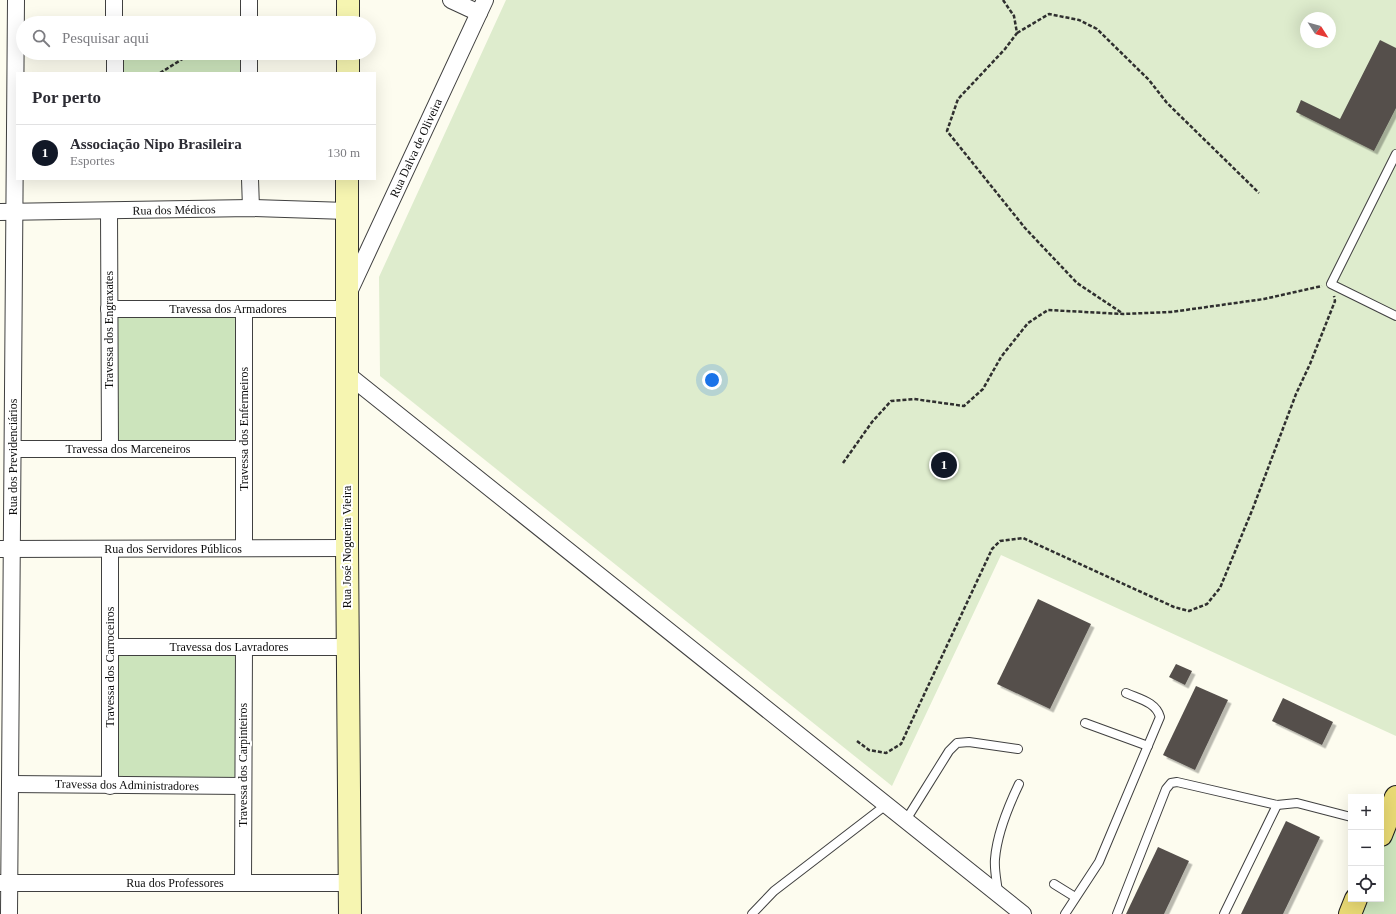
<!DOCTYPE html>
<html lang="pt">
<head>
<meta charset="utf-8">
<style>
  body { margin:0; font-family:"Times New Roman",serif; background:#f2f2f3; color:#2b2b33 }
  .controls { position:absolute; right:12px; bottom:12px; display:grid; overflow:hidden; border-radius:0px; box-shadow:0 4px 16px #0002 }
  .controls button { width:36px; height:36px; display:grid; place-items:center; padding:0; border:0; border-bottom:1px solid #e1e1e2; background:#fff; color:#2b2b33; font:20px sans-serif }
  .compass { position:absolute; left:1300px; top:12px; width:36px; height:36px; border-radius:50%; background:#fff; box-shadow:0 4px 16px #0002; rotate:126deg }
  .you { position:absolute; left:712px; top:380px; width:14px; height:14px; margin:-10px; border:3px solid #fff; border-radius:50%; background:#1a73e8; box-shadow:0 0 0 6px #1a73e833 }
  .badge { display:grid; place-items:center; width:26px; height:26px; border-radius:50%; background:#111827; color:#fff; font-size:13px; font-weight:700 }
  .pin { position:absolute; translate:-50% -50%; border:2px solid #fff; box-shadow:0 1px 4px #0006 }
  .list { margin:0; padding:0; list-style:none }
  h2 { display:flex; justify-content:space-between; align-items:center; height:52px; margin:0; padding:0 16px; font-size:17px }
  h2 small { font-size:13px; font-weight:400; color:#7c7c81 }
  .list li { display:grid; grid-template-columns:26px 1fr auto; gap:12px; align-items:center; box-sizing:border-box; height:56px; padding:0 16px; border-top:1px solid #e1e1e2 }
  .list b { display:block; font-size:15px; white-space:nowrap }
  .list p { margin:0; font-size:13px; white-space:nowrap; color:#7c7c81 }
  .list em { font-size:13px; font-style:normal; color:#7c7c81 }
  .icon { flex:none; width:22px; height:22px; fill:none; stroke:currentColor; stroke-width:2; stroke-linecap:round; stroke-linejoin:round }
  .map { position:relative; flex:none; width:1396px; height:914px; overflow:hidden }
  .search { position:absolute; background:#fff; box-shadow:0 4px 16px #0002; left:16px; top:16px; width:360px; height:44px; display:flex; align-items:center; gap:10px; box-sizing:border-box; padding:0 14px; border-radius:22px; color:#7c7c81; font-size:15px }
  .panel { position:absolute; background:#fff; box-shadow:0 4px 16px #0002; left:16px; top:72px; width:360px; height:108px; border-radius:0px }
  .map>svg:first-child { display:block }
  .green { fill:#cce4bc }
  .pitch { fill:#deeccd; fill-rule:evenodd }
  .building { fill:#544f4b; filter:url(#shadow) }
  .lines { fill:none; stroke-linecap:round; stroke-linejoin:round }
  .lane-casing { stroke:#404040; stroke-width:10 }
  .street-casing { stroke:#404040; stroke-width:18 }
  .secondary-casing { stroke:#2f2f2f; stroke-width:24 }
  .primary-casing { stroke:#1e1e1e; stroke-width:24 }
  .path { stroke:#2f2f2f; stroke-width:2.5; stroke-dasharray:4 2; stroke-linecap:butt }
  .lane { stroke:#fff; stroke-width:8 }
  .street { stroke:#fff; stroke-width:16 }
  .secondary { stroke:#f6f5b1; stroke-width:22 }
  .primary { stroke:#e8d974; stroke-width:22 }
  .labels { text-anchor:middle; stroke-width:4; stroke-linejoin:round; paint-order:stroke }
  .street-label { font-size:12px; fill:#0d0d0d; stroke:#fff }
</style>
</head>
<body>
<div class="map">
<svg width="1396" height="914" viewBox="0 0 1396 914">
  <defs>
    <filter id="shadow"><feDropShadow dx="3.5" dy="3.5" stdDeviation="0" flood-color="#0004"/></filter>
  </defs>
  <rect width="100%" height="100%" fill="#fdfcef"/>
  <g class="green">
    <polygon points="121,53 243,53 243,73 122,73"/>
    <polygon points="117,318 236,318 236,441 118,441"/>
    <polygon points="117,654 237,654 236,779 117,778"/>
    <polygon points="1396,816 1396,914 1358,914 1364,899 1381,899 1381,854"/>
  </g>
  <path class="pitch" d="M506 0H1396V736L1001 555 892 786 380 376 379 277ZM1306 18H1330V42H1306Z"/>
  <g class="building">
    <polygon points="1380,40 1396,48 1396,108 1374,151 1296,112 1301,100 1340,119"/>
    <polygon points="1038,599 1091,624 1050,709 997,684"/>
    <polygon points="1176,664 1192,671 1185,685 1169,677"/>
    <polygon points="1196,686 1228,700 1195,770 1163,755"/>
    <polygon points="1283,698 1333,722 1322,745 1272,721"/>
    <polygon points="1286,821 1320,837 1283,914 1241,914"/>
    <polygon points="1158,847 1189,861 1164,914 1126,914"/>
  </g>
  <g class="lines">
    <g class="lane-casing">
      <g id="lane">
        <polyline points="1396,154 1331,284 1396,316"/>
        <polyline points="1085,723 1148,746"/>
        <polyline points="906,820 949,751 957,743 969,742 1018,749"/>
        <polyline points="1054,884 1075,897"/>
        <path d="M998 893C997 882 994 870 995 859 997 833 1008 807 1019 784"/>
        <polyline points="752,914 774,891 886,805"/>
        <path d="M1065 914 1099 862 1160 717C1156 702 1139 699 1126 693"/>
        <polyline points="1117,914 1166,789 1171,783 1177,782 1277,805 1297,803 1351,817"/>
        <polyline points="1224,914 1277,805"/>
      </g>
    </g>
    <g class="street-casing">
      <g id="street">
        <polyline points="114,0 114,23"/>
        <polyline points="451,0 479,13"/>
        <polyline points="249,23 249,0"/>
        <polyline points="115,53 115,73"/>
        <polyline points="249,73 249,53"/>
        <polyline points="250,179 251,208"/>
        <polyline points="109,211 110,449"/>
        <polyline points="0,212 251,208 347,211"/>
        <polyline points="349,292 485,0"/>
        <polyline points="109,309 347,309"/>
        <polyline points="347,374 1023,914"/>
        <polyline points="13,449 244,449"/>
        <polyline points="244,548 244,309"/>
        <polyline points="0,549 347,548"/>
        <polyline points="110,549 110,786"/>
        <polyline points="110,647 348,647"/>
        <polyline points="10,784 243,786"/>
        <polyline points="0,883 349,883"/>
        <polyline points="243,883 244,647"/>
        <polyline points="9,914 16,0"/>
      </g>
    </g>
    <g class="secondary-casing">
      <g id="secondary">
        <polyline points="348,23 348,0"/>
        <polyline points="348,73 348,53"/>
        <polyline points="347,179 347,548 350,914"/>
      </g>
    </g>
    <g class="primary-casing">
      <g id="primary">
        <polyline points="1381,835 1396,797"/>
        <polyline points="1350,914 1356,899"/>
      </g>
    </g>
    <g class="path">
      <polyline points="1003,0 1014,16 1017,33 1005,49 958,99 947,131 1025,228 1077,283 1122,313"/>
      <polyline points="1017,33 1049,14 1079,20 1097,29 1149,80 1167,103 1259,193"/>
      <polyline points="160,73 192,53"/>
      <polyline points="843,463 872,422 891,401 914,399 964,406 983,389 1001,357 1028,323 1048,310 1123,314 1171,312 1264,299 1322,286"/>
      <polyline points="857,741 869,750 886,753 901,744 992,549 1000,541 1023,538 1174,607 1189,611 1207,604 1220,588 1253,508 1296,394 1310,364 1335,301 1334,296"/>
    </g>
    <use href="#lane" class="lane"/>
    <use href="#street" class="street"/>
    <use href="#secondary" class="secondary"/>
    <use href="#primary" class="primary"/>
  </g>
  <g class="labels">
    <g class="street-label">
      <text transform="translate(416 148) rotate(-65)" y="4">Rua Dalva de Oliveira</text>
      <text transform="translate(174 210) rotate(-1)" y="4">Rua dos Médicos</text>
      <text x="228" y="313">Travessa dos Armadores</text>
      <text transform="translate(109 330) rotate(-90)" y="4">Travessa dos Engraxates</text>
      <text transform="translate(244 429) rotate(-90)" y="4">Travessa dos Enfermeiros</text>
      <text x="128" y="453">Travessa dos Marceneiros</text>
      <text transform="translate(13 457) rotate(-90)" y="4">Rua dos Previdenciários</text>
      <text transform="translate(347 547) rotate(-90)" y="4">Rua José Nogueira Vieira</text>
      <text x="173" y="553">Rua dos Servidores Públicos</text>
      <text x="229" y="651">Travessa dos Lavradores</text>
      <text transform="translate(110 667) rotate(-90)" y="4">Travessa dos Carroceiros</text>
      <text transform="translate(243 765) rotate(-90)" y="4">Travessa dos Carpinteiros</text>
      <text transform="translate(127 785) rotate(1)" y="4">Travessa dos Administradores</text>
      <text x="175" y="887">Rua dos Professores</text>
    </g>
  </g>
</svg>
<div class="controls">
<button>+</button>
<button>−</button>
<button><svg class="icon" aria-label="locate" viewBox="0 0 24 24"><circle cx="12" cy="12" r="6"/><path d="M12 2v4M12 18v4M2 12h4M18 12h4"/></svg></button>
</div>
<svg class="compass" viewBox="-18 -18 36 36"><path d="M0-13l5 13h-10z" fill="#e53935"/><path d="M0 13l5-13h-10z" fill="#7c7c81"/></svg>
<div class="you"></div>
<div class="pin badge" style="left:944px;top:465px">1</div>
<div class="search"><svg class="icon" aria-label="search" viewBox="0 0 24 24"><circle cx="10" cy="10" r="6"/><path d="M15 15l6 6"/></svg>Pesquisar aqui</div>
<section class="panel">
<h2>Por perto<small></small></h2>
<ul class="list">
<li><span class="badge">1</span><div><b>Associação Nipo Brasileira</b><p>Esportes</p></div><em>130 m</em></li>
</ul>
</section>
</div>
</body>
</html>
